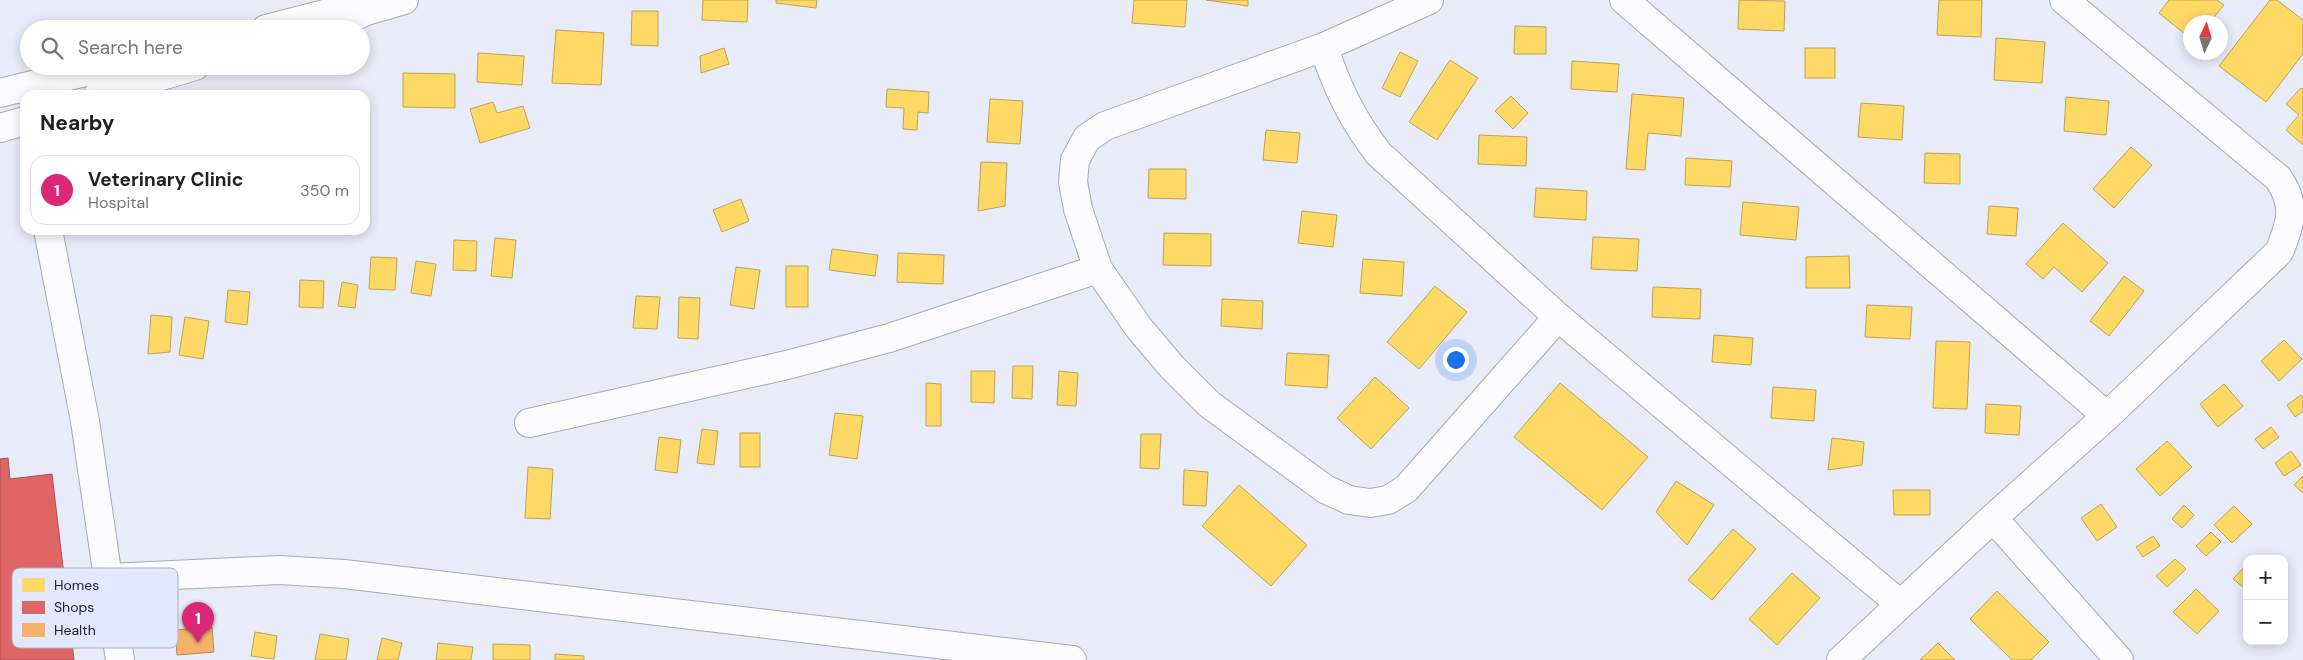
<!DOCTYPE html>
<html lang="en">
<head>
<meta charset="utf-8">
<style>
  body { margin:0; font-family:"DM Sans",sans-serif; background:#f2f2f2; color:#202124 }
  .controls { position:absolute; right:15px; bottom:15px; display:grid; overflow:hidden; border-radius:10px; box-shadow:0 2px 12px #0003 }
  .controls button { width:45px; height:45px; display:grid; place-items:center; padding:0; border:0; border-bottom:1px solid #e0e0e0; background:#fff; color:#202124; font:25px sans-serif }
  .compass { position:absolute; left:2183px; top:15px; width:45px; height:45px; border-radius:50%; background:#fff; box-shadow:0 2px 12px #0003; rotate:4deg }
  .you { position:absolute; left:1455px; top:359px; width:18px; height:18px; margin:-12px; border:4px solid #fff; border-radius:50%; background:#1a73e8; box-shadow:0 0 0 8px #1a73e833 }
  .badge { display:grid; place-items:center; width:32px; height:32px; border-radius:50%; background:#db2777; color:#fff; font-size:16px; font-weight:700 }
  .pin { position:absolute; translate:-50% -41px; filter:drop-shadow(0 1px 2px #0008) }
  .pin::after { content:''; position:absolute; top:26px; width:18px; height:15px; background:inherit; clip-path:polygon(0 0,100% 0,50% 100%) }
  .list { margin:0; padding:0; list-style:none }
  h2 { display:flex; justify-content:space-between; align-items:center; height:65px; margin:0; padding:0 20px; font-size:21px }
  h2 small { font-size:16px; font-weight:400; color:#757577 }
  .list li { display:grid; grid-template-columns:32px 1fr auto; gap:15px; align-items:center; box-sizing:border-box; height:70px; margin:0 10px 10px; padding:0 10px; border:1px solid #e0e0e0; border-radius:15px }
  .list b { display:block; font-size:19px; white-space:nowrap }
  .list p { margin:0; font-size:16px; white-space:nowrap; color:#757577 }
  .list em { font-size:16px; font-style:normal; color:#757577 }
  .icon { flex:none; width:28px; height:28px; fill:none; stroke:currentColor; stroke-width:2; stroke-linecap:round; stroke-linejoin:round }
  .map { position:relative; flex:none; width:2303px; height:660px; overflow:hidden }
  .search { position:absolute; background:#fff; box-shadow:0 2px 12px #0003; left:20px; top:20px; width:350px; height:55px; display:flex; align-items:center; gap:12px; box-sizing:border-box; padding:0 18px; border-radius:28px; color:#757577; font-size:19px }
  .panel { position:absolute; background:#fff; box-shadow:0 2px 12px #0003; left:20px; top:90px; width:350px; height:145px; border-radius:15px }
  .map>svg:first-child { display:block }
  .homes { fill:#ffd966; stroke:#bca255 }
  .shops { fill:#e06666; stroke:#a65255 }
  .health { fill:#f6b26b; stroke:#b68758 }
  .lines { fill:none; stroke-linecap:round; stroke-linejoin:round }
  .street-casing { stroke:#a7aab4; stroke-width:30 }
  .secondary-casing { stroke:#a7aab4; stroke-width:30 }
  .street { stroke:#fcfcfe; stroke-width:28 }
  .secondary { stroke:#fcfcfe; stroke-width:28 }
  .key { fill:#e2e9fe; stroke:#a8aebf; stroke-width:1 }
  .key-label { font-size:14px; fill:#20232d }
</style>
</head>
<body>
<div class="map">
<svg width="2303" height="660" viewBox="0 0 2303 660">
  <rect width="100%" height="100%" fill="#e8ecf8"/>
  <g class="homes">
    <polygon points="703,0 748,0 747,22 702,20"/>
    <polygon points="776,0 817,0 816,8 776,3"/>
    <polygon points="1134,0 1187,0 1185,27 1132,23"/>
    <polygon points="1206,0 1248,0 1248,6"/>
    <polygon points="1739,0 1785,1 1784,31 1738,29"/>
    <polygon points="1939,0 1982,0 1981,37 1937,35"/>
    <polygon points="2169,0 2217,0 2224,5 2210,22 2190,22 2190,38 2159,13"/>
    <polygon points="2270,0 2277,0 2303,20 2303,54 2266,102 2219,66"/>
    <polygon points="632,11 658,11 658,46 631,45"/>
    <polygon points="1515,26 1546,27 1546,54 1514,54"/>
    <polygon points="556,30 604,33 601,85 552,83"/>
    <polygon points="1996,38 2045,42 2042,83 1994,80"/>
    <polygon points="724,48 729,64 701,73 700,56"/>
    <rect x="1805" y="48" width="30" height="30"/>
    <polygon points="1400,52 1418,61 1400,97 1382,88"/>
    <polygon points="478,53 524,56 522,85 477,82"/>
    <polygon points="1450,60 1478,78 1437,140 1409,122"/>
    <polygon points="1572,61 1619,64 1617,92 1571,89"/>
    <polygon points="403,73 455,74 455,108 403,107"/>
    <polygon points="2301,88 2303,89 2303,145 2286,130 2299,115 2286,104"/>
    <polygon points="887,89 929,92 928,113 918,112 917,130 903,129 904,108 886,107"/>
    <polygon points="1632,94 1684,98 1681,136 1648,133 1645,170 1626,169"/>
    <polygon points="1511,96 1528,113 1513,129 1495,111"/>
    <polygon points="2066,97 2109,101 2106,135 2064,131"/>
    <polygon points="990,99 1023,101 1020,144 987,142"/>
    <polygon points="493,102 497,113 523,106 530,128 480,143 470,109"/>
    <polygon points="1861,103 1904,106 1902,140 1858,137"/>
    <polygon points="1266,130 1300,133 1297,163 1263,160"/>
    <polygon points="1479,135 1527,137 1526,166 1478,164"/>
    <polygon points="2131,147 2152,165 2114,208 2093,189"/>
    <polygon points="1925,153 1960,154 1960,184 1924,183"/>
    <polygon points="1686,158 1732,161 1730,187 1685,185"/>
    <polygon points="981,162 1007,163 1005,206 978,211"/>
    <polygon points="1149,169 1186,169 1186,199 1148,198"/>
    <polygon points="1536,188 1587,191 1586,220 1534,217"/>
    <polygon points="741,199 749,221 722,232 713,210"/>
    <polygon points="1743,202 1799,207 1796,240 1740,235"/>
    <polygon points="1989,206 2018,208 2016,236 1987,234"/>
    <polygon points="1302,211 1337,215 1333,247 1298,243"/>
    <polygon points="2063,223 2108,263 2082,292 2054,267 2043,279 2026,264"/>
    <polygon points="1164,233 1211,234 1211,266 1163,265"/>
    <polygon points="1593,237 1639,239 1637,271 1591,269"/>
    <polygon points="495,238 516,240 512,278 491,276"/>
    <polygon points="454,240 477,241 476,271 453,270"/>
    <polygon points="832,249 878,255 875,276 829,270"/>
    <polygon points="898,253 944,255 943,284 897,282"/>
    <polygon points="1849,256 1850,288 1806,288 1806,257"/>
    <polygon points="371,257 397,258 395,290 369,289"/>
    <polygon points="1363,259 1404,262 1402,296 1360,293"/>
    <polygon points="416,261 436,264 431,296 411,293"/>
    <rect x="786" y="266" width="22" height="41"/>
    <polygon points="736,267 760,270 754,309 730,305"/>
    <polygon points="2124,276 2144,291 2109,336 2090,321"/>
    <polygon points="300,280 324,281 323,308 299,307"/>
    <polygon points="342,282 358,285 355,308 338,306"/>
    <polygon points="1435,286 1467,312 1419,369 1387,342"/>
    <polygon points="1653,287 1701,289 1700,319 1652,317"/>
    <polygon points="228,290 250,292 247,325 225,322"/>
    <polygon points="636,296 660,297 657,329 633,328"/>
    <polygon points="679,297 700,298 698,339 678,338"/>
    <polygon points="1222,299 1263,301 1262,329 1221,326"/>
    <polygon points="1867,305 1912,307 1910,339 1865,337"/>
    <polygon points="151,315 172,317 170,352 148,354"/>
    <polygon points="185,317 209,321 203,359 179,355"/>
    <polygon points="1714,335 1753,338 1751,365 1712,362"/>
    <polygon points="2284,340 2302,359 2279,381 2261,361"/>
    <polygon points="1936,341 1970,342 1967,409 1933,408"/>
    <polygon points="1287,353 1329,355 1327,388 1285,385"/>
    <polygon points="1013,366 1033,366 1032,399 1012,398"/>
    <polygon points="971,371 995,371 994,403 971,402"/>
    <polygon points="1059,371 1078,373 1076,406 1057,405"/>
    <polygon points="1375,377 1409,408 1371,449 1337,418"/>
    <polygon points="926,383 941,384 941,426 926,426"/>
    <polygon points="1560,383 1648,457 1602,510 1514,437"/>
    <polygon points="2224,384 2243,406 2218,427 2200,404"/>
    <polygon points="1773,387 1816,390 1814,421 1771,418"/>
    <polygon points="2301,395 2303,398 2303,411 2295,417 2287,405"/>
    <polygon points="1986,404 2021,406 2019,435 1985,433"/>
    <polygon points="835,413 863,416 857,459 829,455"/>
    <polygon points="2271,427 2279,437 2263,449 2255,439"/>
    <polygon points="702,429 718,431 714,465 697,463"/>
    <rect x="740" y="433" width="20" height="34"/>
    <polygon points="1141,434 1161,434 1159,469 1140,468"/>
    <polygon points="659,437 681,440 677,473 655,470"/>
    <polygon points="1832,438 1864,442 1862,465 1828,470"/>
    <polygon points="2167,441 2192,467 2160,496 2136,469"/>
    <polygon points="2291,451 2301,465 2284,476 2275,463"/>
    <polygon points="528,467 553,469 550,519 525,518"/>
    <polygon points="1184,470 1208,472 1206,506 1183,505"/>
    <polygon points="2303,476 2303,493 2294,485"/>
    <polygon points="1676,481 1714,505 1687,545 1656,512"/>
    <polygon points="1239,485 1307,545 1271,586 1202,526"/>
    <polygon points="1893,490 1930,490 1930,515 1894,515"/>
    <polygon points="2101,504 2117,527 2097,541 2081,518"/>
    <polygon points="2184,505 2194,515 2182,528 2172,519"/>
    <polygon points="2234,506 2252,524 2232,543 2214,525"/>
    <polygon points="1733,529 1756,549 1712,600 1688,580"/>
    <polygon points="2211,532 2221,542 2206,556 2196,546"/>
    <polygon points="2153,536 2160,546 2143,557 2136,547"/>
    <polygon points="2175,559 2186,569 2167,587 2156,576"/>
    <polygon points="2247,564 2247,590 2233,579"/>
    <polygon points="1792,573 1820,598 1777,645 1749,619"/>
    <polygon points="2196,589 2219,611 2197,634 2173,612"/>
    <polygon points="1997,591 2049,642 2031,660 2012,660 1970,619"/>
    <polygon points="255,632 277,636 274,659 251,656"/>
    <polygon points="320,634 349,639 346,660 315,660"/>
    <polygon points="382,638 402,643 398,660 377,660"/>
    <polygon points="438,643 473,647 471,660 436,660"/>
    <polygon points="1938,643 1955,660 1920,660"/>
    <polygon points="493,644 530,645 530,660 493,660"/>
    <polygon points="555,654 584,656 584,660 555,660"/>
  </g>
  <polygon class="shops" points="8,458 10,479 52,474 74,660 0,660 0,459"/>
  <polygon class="health" points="212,627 214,652 177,655 175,630"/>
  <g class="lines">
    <g class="street-casing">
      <g id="street">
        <polyline points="1429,0 1324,47 1105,126 1087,138 1075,160 1073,182 1078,209 1098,269 1139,328 1172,367 1209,404 1325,489 1349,500 1370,503 1388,500 1406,489 1558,317"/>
        <polyline points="1624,0 2107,416"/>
        <path d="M1324 47C1336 87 1353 121 1379 154L1558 317 1900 604"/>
        <polyline points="48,230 85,421 120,660"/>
        <polyline points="529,423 787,365 889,338 1098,269"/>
        <polyline points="1993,518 2119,660"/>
        <polyline points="109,578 280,570 344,574 1072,660"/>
        <path d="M1841 660 1993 518 2107 416 2279 252C2291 223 2297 205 2278 178L2064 0"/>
      </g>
    </g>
    <g class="secondary-casing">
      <g id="secondary">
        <polyline points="349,19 366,11 404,0"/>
        <polyline points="266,29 332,12 366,11"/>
        <polyline points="0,93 110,66"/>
        <polyline points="98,95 195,66"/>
        <polyline points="0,128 25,121"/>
      </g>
    </g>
    <use href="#street" class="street"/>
    <use href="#secondary" class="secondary"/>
  </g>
  <rect x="12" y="568" width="166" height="80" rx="8" class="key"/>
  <rect x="22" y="578" width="23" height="14" fill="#ffd966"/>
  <rect x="22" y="601" width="23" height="13" fill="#e06666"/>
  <rect x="22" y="623" width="23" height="14" fill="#f6b26b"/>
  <g class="key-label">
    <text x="54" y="590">Homes</text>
    <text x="54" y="612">Shops</text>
    <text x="54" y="635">Health</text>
  </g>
</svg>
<div class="controls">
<button>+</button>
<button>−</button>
</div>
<svg class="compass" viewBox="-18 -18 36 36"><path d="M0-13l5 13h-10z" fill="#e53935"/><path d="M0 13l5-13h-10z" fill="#757577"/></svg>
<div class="you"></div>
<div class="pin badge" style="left:198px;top:643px">1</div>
<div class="search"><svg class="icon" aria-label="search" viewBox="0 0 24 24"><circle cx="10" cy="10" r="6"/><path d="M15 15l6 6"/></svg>Search here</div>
<section class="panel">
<h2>Nearby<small></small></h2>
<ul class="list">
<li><span class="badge">1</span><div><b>Veterinary Clinic</b><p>Hospital</p></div><em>350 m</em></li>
</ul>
</section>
</div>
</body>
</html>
